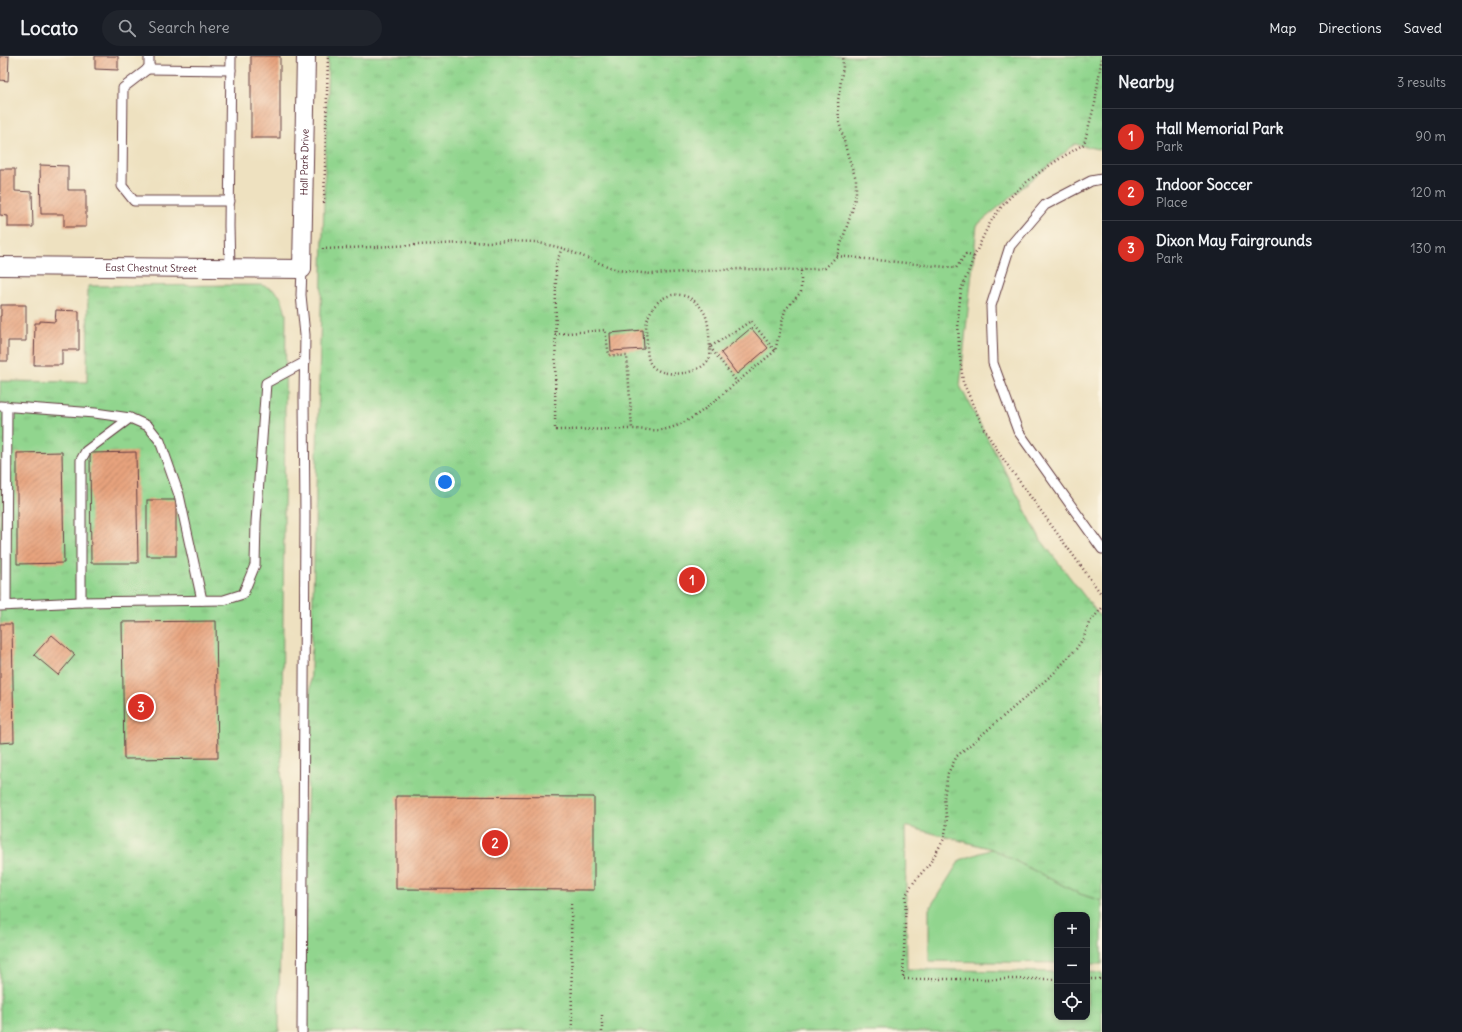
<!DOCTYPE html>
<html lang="en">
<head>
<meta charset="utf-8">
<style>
  body { margin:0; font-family:Delius,sans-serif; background:#20242c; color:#f1f3f6 }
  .controls { position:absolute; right:12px; bottom:12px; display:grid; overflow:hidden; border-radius:8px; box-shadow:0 2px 6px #0003 }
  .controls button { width:36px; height:36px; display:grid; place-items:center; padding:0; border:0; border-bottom:1px solid #363941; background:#171b24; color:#f1f3f6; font:20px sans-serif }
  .you { position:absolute; left:445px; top:426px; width:14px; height:14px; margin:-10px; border:3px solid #fff; border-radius:50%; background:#1a73e8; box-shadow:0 0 0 6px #1a73e833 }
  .badge { display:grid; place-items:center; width:26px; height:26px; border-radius:50%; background:#d93025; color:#fff; font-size:13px; font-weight:700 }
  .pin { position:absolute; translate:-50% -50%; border:2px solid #fff; box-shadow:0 1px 4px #0006 }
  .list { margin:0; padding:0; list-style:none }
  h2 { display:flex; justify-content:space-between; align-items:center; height:52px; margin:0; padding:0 16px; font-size:17px }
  h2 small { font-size:13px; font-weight:400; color:#9ea1a6 }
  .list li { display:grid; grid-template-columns:26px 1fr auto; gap:12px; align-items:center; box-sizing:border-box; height:56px; padding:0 16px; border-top:1px solid #363941 }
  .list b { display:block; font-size:15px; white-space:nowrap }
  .list p { margin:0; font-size:13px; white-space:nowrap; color:#9ea1a6 }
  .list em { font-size:13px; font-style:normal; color:#9ea1a6 }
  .icon { flex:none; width:22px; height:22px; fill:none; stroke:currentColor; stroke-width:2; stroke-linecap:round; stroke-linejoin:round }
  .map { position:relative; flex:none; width:1102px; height:976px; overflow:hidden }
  header { display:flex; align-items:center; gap:24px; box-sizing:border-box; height:56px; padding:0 20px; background:#171b24; border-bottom:1px solid #363941 }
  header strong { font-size:19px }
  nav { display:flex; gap:22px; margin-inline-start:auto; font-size:14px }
  .search { width:280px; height:36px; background:#20242c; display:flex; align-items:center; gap:10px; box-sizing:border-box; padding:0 14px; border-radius:22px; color:#9ea1a6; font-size:15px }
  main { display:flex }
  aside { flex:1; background:#171b24 }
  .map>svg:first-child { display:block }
  .green { fill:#91d58e; stroke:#6e7a5c }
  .park { fill:url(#park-tufts); stroke:#6e7a5c }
  .building { fill:url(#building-hatch) }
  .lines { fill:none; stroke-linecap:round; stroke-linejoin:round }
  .service-casing { stroke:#633c41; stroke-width:11 }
  .minor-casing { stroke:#633c41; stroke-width:20 }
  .path { stroke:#633c41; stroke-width:2.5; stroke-dasharray:1 3; stroke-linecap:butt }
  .service { stroke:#fff; stroke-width:9 }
  .minor { stroke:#fff; stroke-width:18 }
  .labels { text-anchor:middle; stroke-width:3; stroke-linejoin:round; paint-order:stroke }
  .street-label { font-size:10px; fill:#4a1f2b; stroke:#fcf5e5 }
</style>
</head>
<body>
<header>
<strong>Locato</strong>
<div class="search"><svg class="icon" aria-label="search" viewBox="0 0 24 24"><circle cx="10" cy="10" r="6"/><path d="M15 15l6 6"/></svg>Search here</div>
<nav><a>Map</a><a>Directions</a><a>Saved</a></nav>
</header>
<main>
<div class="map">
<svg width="1102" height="976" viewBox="0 0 1102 976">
  <defs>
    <pattern id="park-tufts" width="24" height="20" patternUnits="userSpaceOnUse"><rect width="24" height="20" fill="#91d58e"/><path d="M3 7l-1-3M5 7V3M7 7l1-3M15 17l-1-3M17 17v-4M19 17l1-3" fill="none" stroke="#7fb67b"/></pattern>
    <pattern id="building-hatch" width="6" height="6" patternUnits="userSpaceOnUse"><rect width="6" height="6" fill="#e7a37d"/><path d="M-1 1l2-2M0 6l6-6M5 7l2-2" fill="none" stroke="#bd8467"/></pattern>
  </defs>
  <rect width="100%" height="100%" fill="#fcf5e5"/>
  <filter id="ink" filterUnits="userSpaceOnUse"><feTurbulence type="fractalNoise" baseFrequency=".025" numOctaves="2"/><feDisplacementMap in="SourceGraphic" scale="8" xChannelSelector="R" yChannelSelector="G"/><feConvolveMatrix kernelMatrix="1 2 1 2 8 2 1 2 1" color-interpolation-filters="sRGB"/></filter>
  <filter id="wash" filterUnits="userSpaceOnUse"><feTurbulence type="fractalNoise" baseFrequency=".012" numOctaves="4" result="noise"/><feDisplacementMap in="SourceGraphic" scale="16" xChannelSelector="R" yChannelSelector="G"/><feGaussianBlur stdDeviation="0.9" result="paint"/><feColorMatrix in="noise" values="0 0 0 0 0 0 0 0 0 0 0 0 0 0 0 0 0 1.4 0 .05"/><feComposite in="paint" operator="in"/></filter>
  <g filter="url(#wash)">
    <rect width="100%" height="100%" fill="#eee1c0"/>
    <polygon class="green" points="992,793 1080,838 1102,845 1102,908 1087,908 1087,859 1057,859 1057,907 929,905 929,853 960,804"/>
    <g class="park">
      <polygon points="328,0 1102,0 1102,94 1075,88 977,169 960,330 1041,484 1102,563 1102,845 1080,838 992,793 905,770 907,913 1057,916 1057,961 1087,961 1087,916 1102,917 1102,976 308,976 303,898"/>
      <path d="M261 229C280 235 282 240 286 259L279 976H0V325L87 326 88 230Z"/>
    </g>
    <g id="blocks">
      <g class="building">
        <polygon points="0,0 9,0 8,25 0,24"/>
        <polygon points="95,0 118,0 118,14 95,13"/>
        <rect x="251" y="0" width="29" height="82"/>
        <polygon points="40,109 68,110 68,134 86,134 86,171 64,171 64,158 41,158"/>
        <polygon points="0,113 15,113 15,135 32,136 33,171 8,171 8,160 0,159"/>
        <polygon points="1,249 26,249 26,285 8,285 8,305 0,305 0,260 1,260"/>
        <polygon points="56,254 79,255 79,294 62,294 62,309 34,309 35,267 40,267 40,265 55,266"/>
        <polygon points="751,272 768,292 737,318 721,297"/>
        <polygon points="643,274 644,293 611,295 610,277"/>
        <polygon points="62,396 64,507 17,508 17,397"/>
        <polygon points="136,396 138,507 91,507 90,397"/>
        <rect x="147" y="444" width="29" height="56"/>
        <polygon points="216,565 218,702 124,703 122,566"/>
        <polygon points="0,568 12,568 14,686 0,687"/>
        <polygon points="52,579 75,599 58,619 34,599"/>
        <polygon points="396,740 594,741 594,834 396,833"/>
      </g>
    </g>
  </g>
  <g filter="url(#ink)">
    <use href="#blocks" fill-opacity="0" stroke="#633c41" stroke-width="1"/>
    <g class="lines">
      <g class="service-casing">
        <g id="service">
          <polyline points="149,0 149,12 123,32 122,130 134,145 230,145"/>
          <polyline points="147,13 231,14"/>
          <polyline points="1102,123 1091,125 1045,149 1010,190 991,250 993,307 1018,375 1102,493"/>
          <polyline points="230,212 229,170 231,0"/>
          <polyline points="302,213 301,239 305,279 304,342 305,460 302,976"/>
          <polyline points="0,350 95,357 130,362 148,370 160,385 179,439 202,544"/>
          <polyline points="81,546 81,404 86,395 130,362"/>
          <polyline points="6,549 7,350"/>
          <polyline points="0,550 81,546 224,544 243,538 255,509 256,466 266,327 305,306"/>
        </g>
      </g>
      <g class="minor-casing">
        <g id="minor">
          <path id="s1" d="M0 210 302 213 306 0"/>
        </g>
      </g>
      <g class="path">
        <polyline points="324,147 328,0"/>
        <polyline points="323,192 323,193 511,185 535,186 562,192 617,214 651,218 739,213 801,214 825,212 837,200 852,155 856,138 856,123 848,100 839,66 838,45 843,10 842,0"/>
        <polyline points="562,192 556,208 555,374 632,373"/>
        <polyline points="837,200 956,212 966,198 974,201 961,234 958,263 959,293 963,326 984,373 1001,400 1102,539"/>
        <path d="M974 201C979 190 984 178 990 167 1012 131 1049 109 1084 88L1095 47 1102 0"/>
        <path d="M555 278 605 274 609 299 627 300 632 373C642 373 652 375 661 374 690 370 715 344 737 326"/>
        <path d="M775 295 737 326 710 291C710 294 711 300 709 303 701 319 659 324 650 307 647 301 647 293 647 286 646 276 645 268 649 259 661 232 691 232 705 258 709 267 709 281 710 291L751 265 775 295 785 254 801 236V214"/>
        <polyline points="571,848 572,976"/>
        <polyline points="1057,923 903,923 906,839 914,826 930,807 944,783 947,767 944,742 948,717 957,700 1054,617 1076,593 1084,581 1089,567 1102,552"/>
        <polyline points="1087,923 1102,923"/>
        <polyline points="602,959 602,976"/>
      </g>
      <use href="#service" class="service"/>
      <use href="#minor" class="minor"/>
    </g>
  </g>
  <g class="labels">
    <g class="street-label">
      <text dy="4" stroke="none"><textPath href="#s1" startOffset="409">Hall Park Drive</textPath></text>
      <text dy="4" stroke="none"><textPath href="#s1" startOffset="151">East Chestnut Street</textPath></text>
    </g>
  </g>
</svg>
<div class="controls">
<button>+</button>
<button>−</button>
<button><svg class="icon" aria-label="locate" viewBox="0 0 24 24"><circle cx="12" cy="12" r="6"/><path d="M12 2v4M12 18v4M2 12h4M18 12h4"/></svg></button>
</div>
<div class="you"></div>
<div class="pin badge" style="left:692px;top:524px">1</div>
<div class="pin badge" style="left:495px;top:787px">2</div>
<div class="pin badge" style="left:141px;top:651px">3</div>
</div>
<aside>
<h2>Nearby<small>3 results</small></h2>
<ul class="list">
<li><span class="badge">1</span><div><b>Hall Memorial Park</b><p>Park</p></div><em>90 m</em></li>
<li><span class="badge">2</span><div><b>Indoor Soccer</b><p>Place</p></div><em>120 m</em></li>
<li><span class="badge">3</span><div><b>Dixon May Fairgrounds</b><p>Park</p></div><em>130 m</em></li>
</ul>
</aside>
</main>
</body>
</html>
